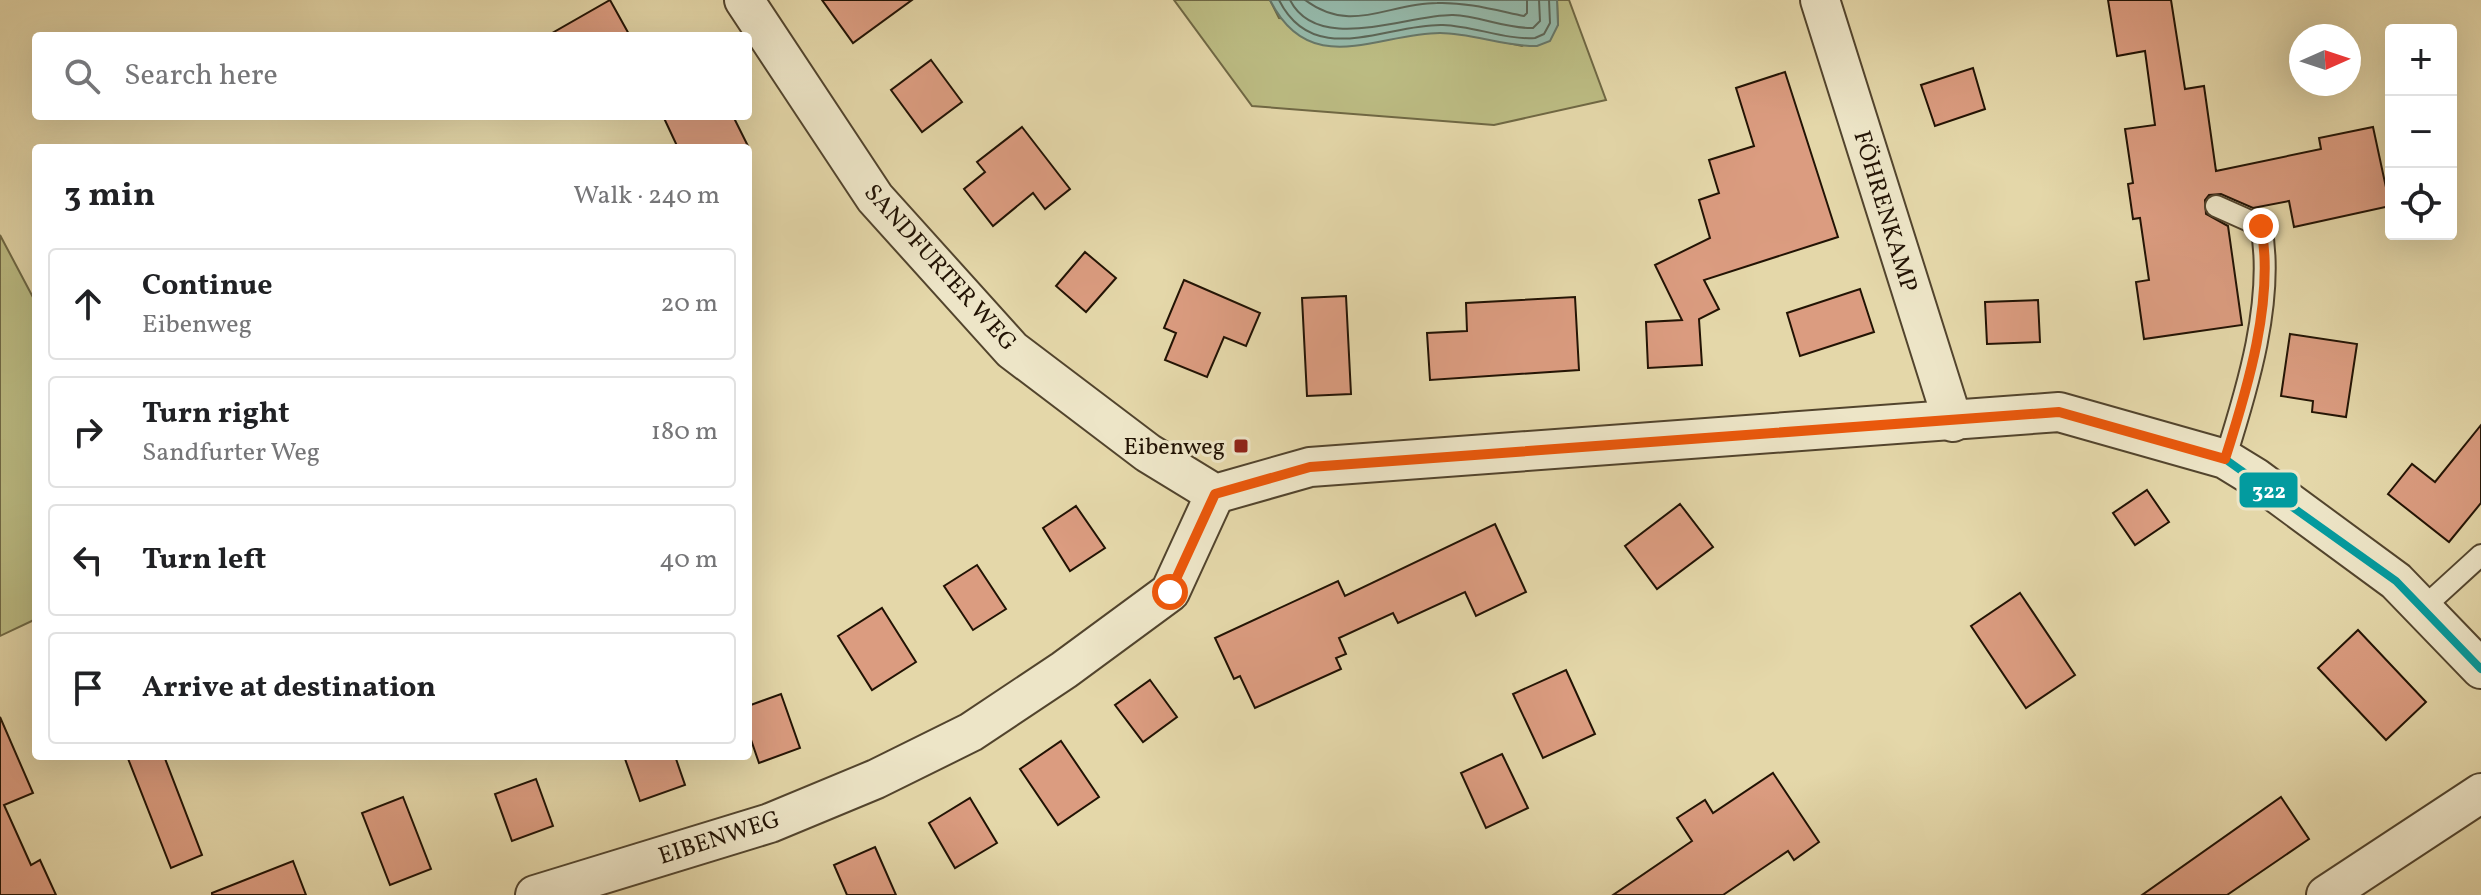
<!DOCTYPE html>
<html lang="en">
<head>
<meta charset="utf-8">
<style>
  body { margin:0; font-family:Vollkorn,serif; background:#f6f6f6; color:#202124 }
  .controls { position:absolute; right:24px; top:24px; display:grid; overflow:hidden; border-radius:8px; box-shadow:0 8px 32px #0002 }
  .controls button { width:72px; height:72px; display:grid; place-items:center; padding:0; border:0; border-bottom:2px solid #e0e0e0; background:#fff; color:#202124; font:40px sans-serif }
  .compass { position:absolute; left:2289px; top:24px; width:72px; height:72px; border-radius:50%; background:#fff; box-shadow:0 8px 32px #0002; rotate:87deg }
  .stop { position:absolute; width:24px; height:24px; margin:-18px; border:6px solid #ea580c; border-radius:50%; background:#fff }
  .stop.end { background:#ea580c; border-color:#fff; box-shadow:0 2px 8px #0008 }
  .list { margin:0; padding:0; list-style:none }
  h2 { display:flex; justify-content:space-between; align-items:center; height:104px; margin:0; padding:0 32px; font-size:34px }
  h2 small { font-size:26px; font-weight:400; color:#757577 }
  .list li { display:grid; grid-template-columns:52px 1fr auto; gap:24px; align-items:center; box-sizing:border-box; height:112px; margin:0 16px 16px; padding:0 16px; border:2px solid #e0e0e0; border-radius:8px }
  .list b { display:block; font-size:30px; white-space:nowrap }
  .list p { margin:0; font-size:26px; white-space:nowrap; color:#757577 }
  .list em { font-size:26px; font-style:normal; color:#757577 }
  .icon { flex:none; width:44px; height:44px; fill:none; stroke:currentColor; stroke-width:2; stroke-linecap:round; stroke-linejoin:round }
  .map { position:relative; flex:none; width:2481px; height:895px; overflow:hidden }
  .search { position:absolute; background:#fff; box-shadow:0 8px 32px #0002; left:32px; top:32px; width:720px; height:88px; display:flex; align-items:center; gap:20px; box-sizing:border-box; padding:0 28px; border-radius:8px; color:#757577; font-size:30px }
  .panel { position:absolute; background:#fff; box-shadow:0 8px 32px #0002; left:32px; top:144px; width:720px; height:616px; border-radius:8px }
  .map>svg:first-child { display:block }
  .green { fill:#bcbc83; stroke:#6f6844; stroke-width:2 }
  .water { fill:#95b9aa; stroke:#677768; stroke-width:2 }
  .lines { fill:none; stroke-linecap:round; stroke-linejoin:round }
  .shore { stroke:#5c6657; stroke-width:2 }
  .building { fill:#db9c80; stroke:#221304; stroke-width:2 }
  .lane-casing { stroke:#52442d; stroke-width:24 }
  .street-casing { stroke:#52442d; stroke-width:42 }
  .lane { stroke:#ede5c7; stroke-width:20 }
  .street { stroke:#ede5c7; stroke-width:38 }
  .bus-1-casing { stroke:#ede5c7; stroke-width:14 }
  .bus-1 { stroke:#039b9f; stroke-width:8 }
  .route { stroke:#ea580c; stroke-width:10 }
  .poi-dot { fill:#8f2418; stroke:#ede5c7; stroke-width:3 }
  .labels { text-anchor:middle; stroke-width:6; stroke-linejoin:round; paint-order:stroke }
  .street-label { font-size:24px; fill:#221304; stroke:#ede5c7 }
  .poi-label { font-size:24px; fill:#221304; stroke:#ede5c7; text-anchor:end }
  .line-badge { stroke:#ede5c7; stroke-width:3 }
  .badge-label { font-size:22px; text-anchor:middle; font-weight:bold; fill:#fff }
</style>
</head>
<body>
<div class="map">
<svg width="2481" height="895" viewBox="0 0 2481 895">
  <rect width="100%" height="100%" fill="#e4d7a9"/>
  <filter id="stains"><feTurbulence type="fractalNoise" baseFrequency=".0025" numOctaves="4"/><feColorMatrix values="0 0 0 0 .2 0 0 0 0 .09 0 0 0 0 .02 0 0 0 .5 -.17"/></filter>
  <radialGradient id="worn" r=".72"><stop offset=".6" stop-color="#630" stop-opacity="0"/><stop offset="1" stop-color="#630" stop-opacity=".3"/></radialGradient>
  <g class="green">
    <polygon points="1174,0 1270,0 1279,18 1462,33 1522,46 1558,25 1557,0 1569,0 1606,100 1494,125 1252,106"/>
    <polygon points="0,235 36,303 36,619 0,636"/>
  </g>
  <path class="water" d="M1270 0H1557L1558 25 1550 41 1537 46C1504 47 1473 33 1440 33 1378 33 1310 80 1270 0Z"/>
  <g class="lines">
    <g class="shore">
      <path d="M1279 0C1314 70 1388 23 1443 25 1474 26 1505 40 1535 38L1544 34 1550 23 1549 0"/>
      <path d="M1290 0C1318 55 1408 14 1453 15 1480 16 1506 29 1533 28L1540 21 1539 0"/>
      <path d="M1305 0C1352 35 1387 3 1437 3 1467 2 1495 10 1524 16L1527 13V0"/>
    </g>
  </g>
  <g class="building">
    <polygon points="610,0 630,36 547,36"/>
    <polygon points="822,0 912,0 853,43"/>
    <polygon points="2108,0 2171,0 2185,89 2204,86 2216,171 2321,149 2319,138 2373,127 2390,206 2294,227 2289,201 2253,208 2221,194 2209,195 2205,200 2206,214 2228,226 2242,325 2144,339 2136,282 2149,280 2140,218 2133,219 2128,184 2133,183 2125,129 2155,125 2145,51 2117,56"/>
    <polygon points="931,60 962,102 922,132 891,90"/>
    <polygon points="1973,68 1985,109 1935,126 1921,85"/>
    <polygon points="1785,72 1838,237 1704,280 1719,309 1699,319 1702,365 1648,368 1646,322 1682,320 1655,265 1710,238 1699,200 1719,193 1709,160 1754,146 1736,88"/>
    <polygon points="663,116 733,116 749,148 678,148"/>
    <polygon points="1022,127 1070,189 1045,209 1033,193 993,226 964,189 985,172 977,162"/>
    <polygon points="1085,252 1116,278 1086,312 1056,286"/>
    <polygon points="1184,280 1260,313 1246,346 1224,337 1207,377 1165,360 1176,333 1164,328"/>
    <polygon points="1860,289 1874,332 1800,356 1787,313"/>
    <polygon points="1346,296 1351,394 1307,396 1302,298"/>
    <polygon points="1575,297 1579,370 1430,380 1427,333 1467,331 1466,303"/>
    <polygon points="2038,300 2040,342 1987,344 1985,302"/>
    <polygon points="2290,334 2357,344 2346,417 2312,412 2313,401 2281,396"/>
    <polygon points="2481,425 2481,503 2449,542 2388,494 2412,464 2435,482"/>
    <polygon points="2147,490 2169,522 2135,545 2113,513"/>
    <polygon points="1680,504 1713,547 1657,589 1625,546"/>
    <polygon points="1076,506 1105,548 1070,571 1043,528"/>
    <polygon points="1495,524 1526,592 1476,616 1465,592 1398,623 1393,613 1339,638 1346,654 1336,658 1341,669 1255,708 1240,676 1234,679 1215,638 1338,581 1345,596"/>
    <polygon points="977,565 1006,609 973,630 944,586"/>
    <polygon points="2020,593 2075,675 2026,708 1971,626"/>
    <polygon points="882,608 916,662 872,690 838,636"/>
    <polygon points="2358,630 2426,702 2386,740 2318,668"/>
    <polygon points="1566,670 1595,734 1543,758 1513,694"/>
    <polygon points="1150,680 1177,717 1143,742 1115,705"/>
    <polygon points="781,694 800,748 759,763 748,731 748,706"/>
    <polygon points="0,717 33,793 4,805 31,865 40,860 56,895 0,895"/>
    <polygon points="1061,741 1099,797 1058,825 1020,769"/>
    <polygon points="1502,754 1528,808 1486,828 1461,773"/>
    <polygon points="127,756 164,756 202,855 171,868"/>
    <polygon points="624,756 675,756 685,785 640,801"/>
    <polygon points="1773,773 1819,842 1794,860 1788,851 1723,895 1613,895 1692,841 1677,818 1705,800 1713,813"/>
    <polygon points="536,779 553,826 512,841 495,794"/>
    <polygon points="403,797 431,869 390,885 362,813"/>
    <polygon points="2281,797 2309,839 2227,895 2142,895"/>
    <polygon points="970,798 997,843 955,868 929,823"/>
    <polygon points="875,847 896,895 847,895 834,865"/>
    <polygon points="293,861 306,895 212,895 212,893"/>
  </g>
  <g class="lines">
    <g class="lane-casing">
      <g id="lane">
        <path d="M2216 206 2261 226C2275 299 2247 390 2225 459"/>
        <polyline points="2424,607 2481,555"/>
      </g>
    </g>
    <g class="street-casing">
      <g id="street">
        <polyline points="744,0 875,198 1012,350 1148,453 1215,494 1310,467 2059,412 2225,459 2256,478 2396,581 2481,669"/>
        <polyline points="1820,0 1953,422"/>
        <polyline points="535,895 770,823 876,779 971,732 1064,670 1170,592 1215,494"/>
        <polyline points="2326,895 2481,793"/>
      </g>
    </g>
    <use href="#lane" class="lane"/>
    <use href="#street" class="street"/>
    <g class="bus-1-casing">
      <polyline id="bus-1" points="1215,494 1310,467 2059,412 2225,459 2396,581 2481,669"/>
    </g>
    <use href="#bus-1" class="bus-1"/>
  </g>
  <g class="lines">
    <path class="route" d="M1170 592 1215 494 1310 467 2059 412 2225 459C2247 390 2275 299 2261 226"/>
  </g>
  <rect class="poi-dot" x="1233" y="438" width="16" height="16" rx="4"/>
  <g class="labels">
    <g class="street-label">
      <text transform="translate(1886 211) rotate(73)" y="8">FÖHRENKAMP</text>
      <text transform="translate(941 267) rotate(48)" y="8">SANDFURTER WEG</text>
      <text transform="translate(719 837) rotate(-18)" y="8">EIBENWEG</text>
    </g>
    <g class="poi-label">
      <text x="1225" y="454">Eibenweg</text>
    </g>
  </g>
  <rect class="line-badge" x="2238" y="471" width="61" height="38" rx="8" fill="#039b9f"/>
  <g class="badge-label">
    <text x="2269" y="498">322</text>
  </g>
  <rect width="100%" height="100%" filter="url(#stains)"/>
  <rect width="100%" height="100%" fill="url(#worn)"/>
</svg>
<div class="controls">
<button>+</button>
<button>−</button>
<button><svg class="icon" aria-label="locate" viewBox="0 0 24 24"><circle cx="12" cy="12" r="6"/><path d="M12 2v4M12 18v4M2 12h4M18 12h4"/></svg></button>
</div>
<svg class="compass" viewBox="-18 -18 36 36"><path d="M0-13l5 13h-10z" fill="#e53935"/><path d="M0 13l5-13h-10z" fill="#757577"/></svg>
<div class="stop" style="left:1170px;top:592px"></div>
<div class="stop end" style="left:2261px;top:226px"></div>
<div class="search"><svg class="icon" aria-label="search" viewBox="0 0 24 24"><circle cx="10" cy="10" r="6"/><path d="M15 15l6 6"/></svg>Search here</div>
<section class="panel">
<h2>3 min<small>Walk · 240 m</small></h2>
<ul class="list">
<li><svg class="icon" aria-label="ahead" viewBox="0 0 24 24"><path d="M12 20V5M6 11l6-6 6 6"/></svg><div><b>Continue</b><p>Eibenweg</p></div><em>20 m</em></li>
<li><svg class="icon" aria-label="right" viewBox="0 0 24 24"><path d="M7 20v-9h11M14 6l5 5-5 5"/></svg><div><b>Turn right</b><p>Sandfurter Weg</p></div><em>180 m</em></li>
<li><svg class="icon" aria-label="left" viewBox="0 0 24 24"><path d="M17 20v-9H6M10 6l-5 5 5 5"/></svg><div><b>Turn left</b></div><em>40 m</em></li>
<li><svg class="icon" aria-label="arrive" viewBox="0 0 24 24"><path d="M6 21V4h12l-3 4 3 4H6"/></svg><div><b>Arrive at destination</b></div></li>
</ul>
</section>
</div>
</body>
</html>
